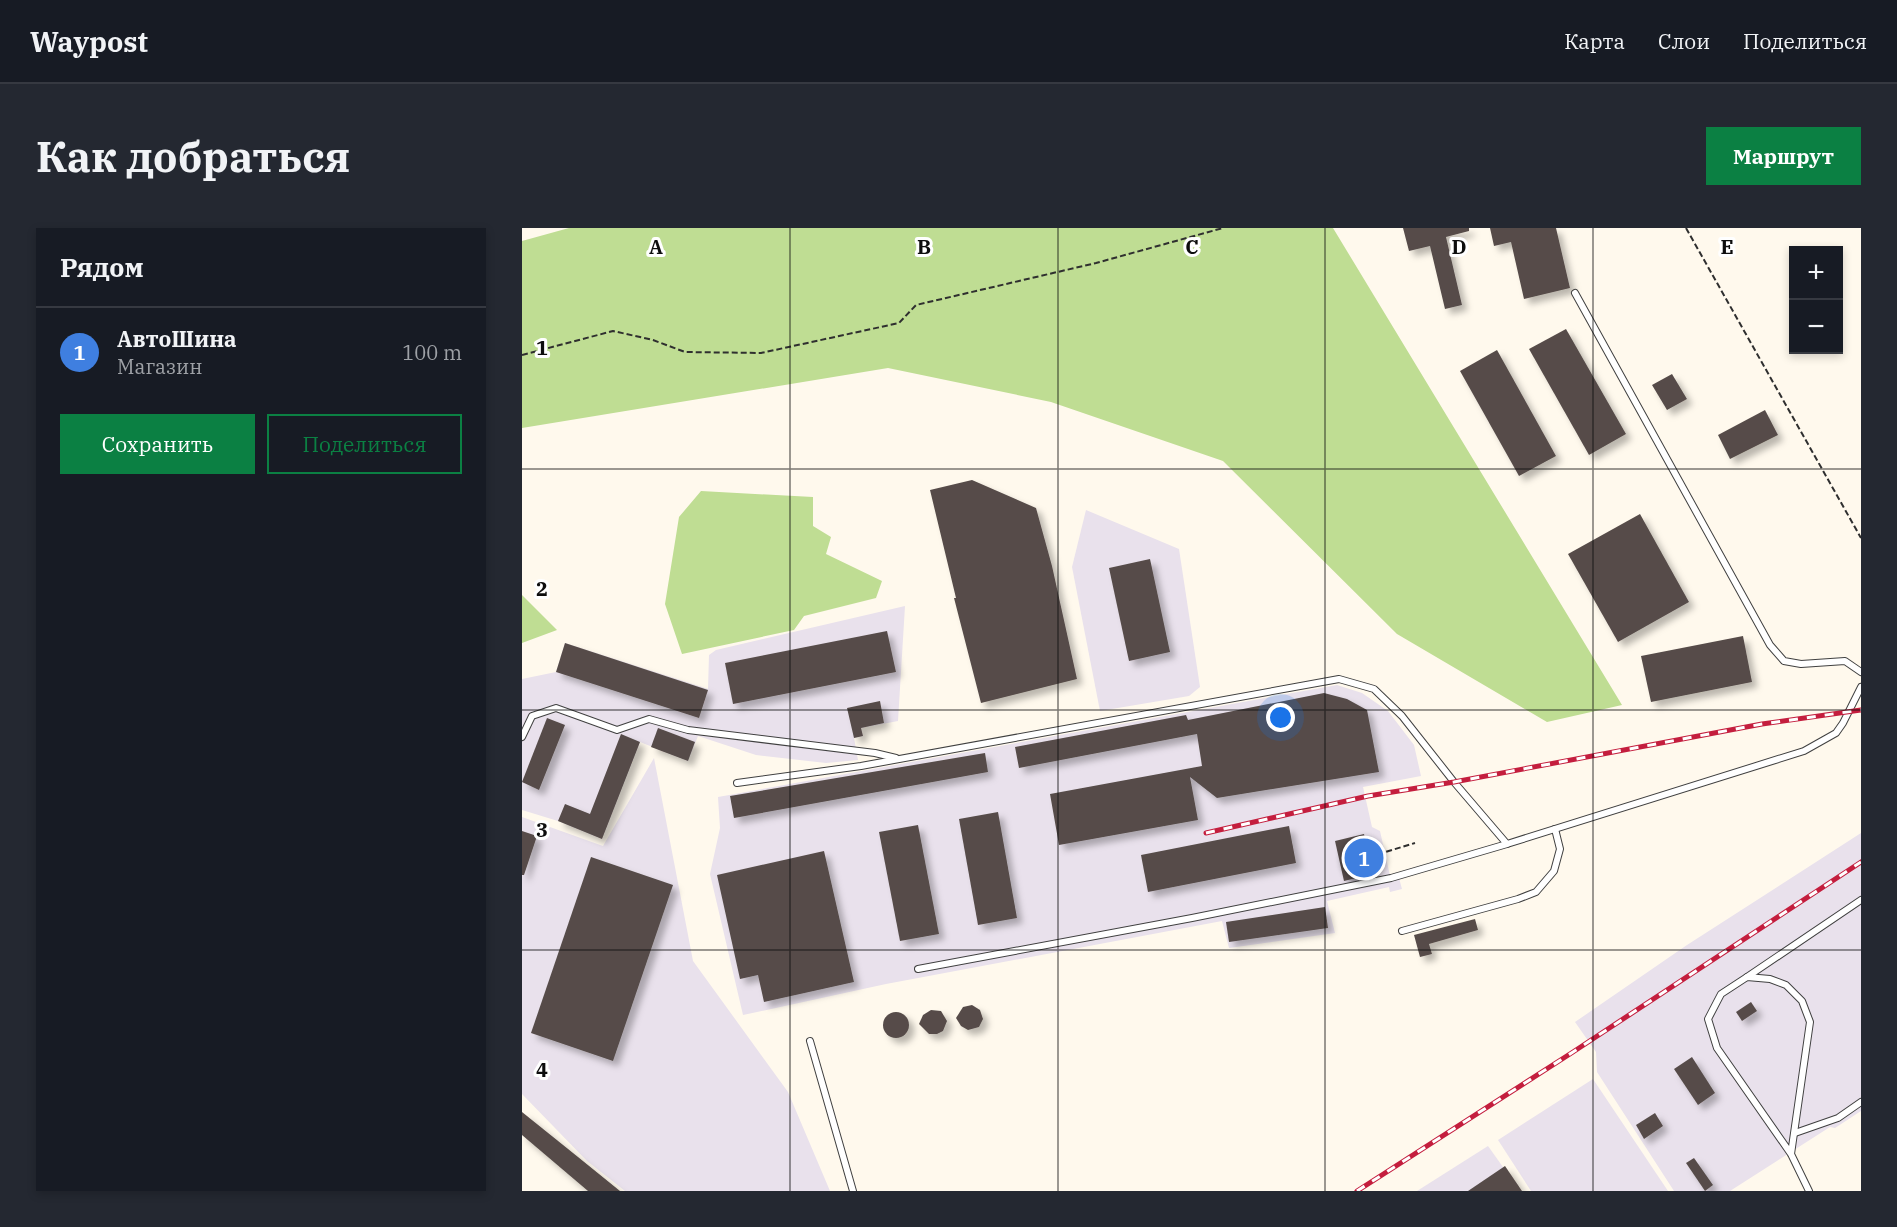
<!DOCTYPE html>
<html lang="ru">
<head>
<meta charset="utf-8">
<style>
  body { margin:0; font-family:"IBM Plex Serif",serif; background:#242831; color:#f1f3f6 }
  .controls { position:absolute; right:18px; top:18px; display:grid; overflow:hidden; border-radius:0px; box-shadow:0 3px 9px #0003 }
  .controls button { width:54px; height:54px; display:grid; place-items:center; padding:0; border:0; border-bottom:2px solid #363941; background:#171b24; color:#f1f3f6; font:30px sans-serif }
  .you { position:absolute; left:759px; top:490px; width:21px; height:21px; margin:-15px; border:4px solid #fff; border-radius:50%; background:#1a73e8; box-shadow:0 0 0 9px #1a73e833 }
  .badge { display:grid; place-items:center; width:39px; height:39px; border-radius:50%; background:#0b8043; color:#fff; font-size:20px; font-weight:700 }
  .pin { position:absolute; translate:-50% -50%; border:3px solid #fff; box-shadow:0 2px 6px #0006 }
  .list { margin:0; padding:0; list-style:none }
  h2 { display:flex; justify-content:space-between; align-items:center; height:78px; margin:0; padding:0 24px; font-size:26px }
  h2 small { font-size:20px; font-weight:400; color:#9ea1a6 }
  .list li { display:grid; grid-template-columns:39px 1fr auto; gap:18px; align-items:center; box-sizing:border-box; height:90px; padding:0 24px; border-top:2px solid #363941 }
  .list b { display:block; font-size:22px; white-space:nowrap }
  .list p { margin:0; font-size:20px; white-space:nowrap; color:#9ea1a6 }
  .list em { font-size:20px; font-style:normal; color:#9ea1a6 }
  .actions { display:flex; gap:12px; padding:18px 24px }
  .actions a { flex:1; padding:14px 0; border:2px solid #0b8043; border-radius:0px; text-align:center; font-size:21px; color:#0b8043 }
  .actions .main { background:#0b8043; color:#fff }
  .map { position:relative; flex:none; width:1339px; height:963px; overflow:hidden; border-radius:0px }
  header { display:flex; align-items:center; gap:36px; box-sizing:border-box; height:84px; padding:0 30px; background:#171b24; border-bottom:2px solid #363941 }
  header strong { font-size:28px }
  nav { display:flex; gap:33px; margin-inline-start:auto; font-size:21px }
  .intro { display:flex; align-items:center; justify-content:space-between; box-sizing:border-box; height:144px; padding:0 36px }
  h1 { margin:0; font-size:42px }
  .button { padding:15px 27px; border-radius:0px; background:#0b8043; color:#fff; font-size:21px; font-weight:700 }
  main { display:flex; gap:36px; padding:0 36px }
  aside { flex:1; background:#171b24; border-radius:0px; box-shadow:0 3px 9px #0003 }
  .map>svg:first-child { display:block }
  .industrial { fill:#e9e1ec }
  .forest { fill:#bfdd93 }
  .building { fill:#564c49; filter:url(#shadow) }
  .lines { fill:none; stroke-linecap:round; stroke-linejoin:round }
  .service-casing { stroke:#404040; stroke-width:8 }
  .path { stroke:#2f2f2f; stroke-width:2; stroke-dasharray:6 3; stroke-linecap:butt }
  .service { stroke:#fff; stroke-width:6 }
  .rail-casing { stroke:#c41e3e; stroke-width:5 }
  .rail { stroke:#fff; stroke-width:3; stroke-dasharray:9; stroke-linecap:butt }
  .grid { fill:none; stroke:#0d0d0d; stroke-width:1.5; stroke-opacity:0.55 }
  .grid-label { font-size:20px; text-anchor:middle; font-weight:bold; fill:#0d0d0d; stroke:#fff; stroke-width:6; stroke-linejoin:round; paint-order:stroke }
</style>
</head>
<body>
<header>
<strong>Waypost</strong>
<nav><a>Карта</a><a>Слои</a><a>Поделиться</a></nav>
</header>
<div class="intro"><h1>Как добраться</h1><a class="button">Маршрут</a></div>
<main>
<aside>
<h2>Рядом<small></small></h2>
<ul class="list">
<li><span class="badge" style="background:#3f7fe0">1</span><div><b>АвтоШина</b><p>Магазин</p></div><em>100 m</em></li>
</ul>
<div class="actions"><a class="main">Сохранить</a><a>Поделиться</a></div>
</aside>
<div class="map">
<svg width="1339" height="963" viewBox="0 0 1339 963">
  <defs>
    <filter id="shadow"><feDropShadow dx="5.5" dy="5.5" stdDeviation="3" flood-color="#0004"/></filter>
  </defs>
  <rect width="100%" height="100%" fill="#fff9ed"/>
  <g class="industrial">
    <polygon points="564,282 657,321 678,459 667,468 578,483 550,339"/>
    <polygon points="383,378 376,493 339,500 341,508 332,510 336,532 304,535 234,527 176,508 166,533 118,514 80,611 36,593 0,582 0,451 34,444 43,415 186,461 187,427 194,422"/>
    <polygon points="815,457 840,465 866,483 892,517 899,548 841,559 850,599 858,603 869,652 877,650 880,661 868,664 867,659 805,673 813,705 707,720 700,693 364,756 221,787 188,646 198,600 196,569"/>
    <polygon points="132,530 171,733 266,864 308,963 103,963 65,933 0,866 0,589 81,618"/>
    <polygon points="1339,605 1339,883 1313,900 1308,899 1208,963 1152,963 1075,844 1074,824 1053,794 1165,717"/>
    <polygon points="1071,851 1146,963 1009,963 976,912"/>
    <polygon points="966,918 998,963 895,963"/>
  </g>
  <g class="forest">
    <polygon points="47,0 811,0 1100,477 1025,494 875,406 701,233 529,174 366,140 0,200 0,13"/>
    <polygon points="179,263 291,269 291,298 309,309 304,326 360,353 354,370 282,388 272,402 160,426 143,376 157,289"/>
    <polygon points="0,367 35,402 0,415"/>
  </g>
  <g class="building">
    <polygon points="881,0 947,0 947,3 924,9 940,77 923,81 908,18 887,23"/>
    <polygon points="968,0 1034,0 1048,60 1002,71 989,14 972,18"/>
    <polygon points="1044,101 1104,206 1067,227 1007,121"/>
    <polygon points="975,122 1034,228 997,248 938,143"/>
    <polygon points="1150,146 1165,171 1145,182 1130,157"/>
    <polygon points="1243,182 1256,207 1208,231 1196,207"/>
    <polygon points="450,252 514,280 530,338 555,451 459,475 432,370 434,370 408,262"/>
    <polygon points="1118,286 1167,374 1096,414 1046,326"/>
    <polygon points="628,331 648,424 607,433 587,340"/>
    <polygon points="365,403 374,444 211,476 203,435"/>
    <polygon points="1221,408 1230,454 1129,474 1119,428"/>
    <polygon points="43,415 186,462 177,490 34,444"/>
    <polygon points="802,465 825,471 845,482 857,544 695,570 668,549 676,592 537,617 528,566 680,538 675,506 497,540 493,519 664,487 666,492"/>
    <polygon points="358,473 362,495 339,500 341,508 332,510 325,480"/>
    <polygon points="25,490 43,497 17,562 0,554"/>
    <polygon points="136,500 173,514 166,533 129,519"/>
    <polygon points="99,506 118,514 80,611 36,593 43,576 68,586"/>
    <polygon points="463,525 466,544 212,590 208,568"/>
    <polygon points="476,584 495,690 456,697 437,591"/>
    <polygon points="396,597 417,706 378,713 357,604"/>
    <polygon points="767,598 774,635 626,664 619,627"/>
    <polygon points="0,603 15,608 2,647 0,647"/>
    <polygon points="842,606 851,646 822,653 813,613"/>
    <polygon points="302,623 332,754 242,774 236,747 218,751 195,647"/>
    <polygon points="69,629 151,657 91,833 9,805"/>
    <polygon points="803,679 806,700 707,714 704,694"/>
    <polygon points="953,691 956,702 907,716 910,726 898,729 892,707"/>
    <polygon points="1229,774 1235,783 1220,793 1214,784"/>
    <polygon points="450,777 458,782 461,791 457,799 446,802 439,798 434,790 441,779"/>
    <polygon points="409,782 419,783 425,793 421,803 415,806 407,806 397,796 401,787"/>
    <circle cx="374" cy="797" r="13"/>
    <polygon points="1170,829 1193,865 1176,877 1152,841"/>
    <polygon points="0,884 56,929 98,963 66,963 0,907"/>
    <polygon points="1133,885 1141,898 1122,911 1114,897"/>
    <polygon points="1172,930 1191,957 1183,963 1164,935"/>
    <polygon points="983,938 1000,963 946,963"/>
  </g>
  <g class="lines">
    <g class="service-casing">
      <g id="service">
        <polyline points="1053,65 1248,417 1262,433 1279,436 1323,433 1339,444"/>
        <polyline points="0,509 10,488 34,480 95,502 127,491 166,502 353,525 374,530"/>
        <polyline points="215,555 339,538 817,451 852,461 880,488 932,554 985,616 1282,523 1314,505 1321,495 1339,459"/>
        <polyline points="880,703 996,671 1014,664 1032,643 1038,621 1033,601"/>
        <polyline points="396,741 670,690 869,650 985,616"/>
        <polyline points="1225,749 1339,672"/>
        <polyline points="288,813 331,963"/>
        <polyline points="1273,905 1316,890 1339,874"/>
        <polyline points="1269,926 1288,794 1280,773 1264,757 1248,751 1225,749 1199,766 1186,791 1195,820 1269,926 1287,963"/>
      </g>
    </g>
    <g class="path">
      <polyline points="1164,0 1339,310"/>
      <polyline points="0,127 91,103 131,112 163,124 239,125 377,95 394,77 574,35 701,0"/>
      <polyline points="847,629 893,615"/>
    </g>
    <use href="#service" class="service"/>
    <g class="rail-casing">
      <g id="rail">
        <polyline points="684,605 846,568 932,554 1240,496 1339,482"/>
        <polyline points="835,963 1051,824 1339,634"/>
      </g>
    </g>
    <use href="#rail" class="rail"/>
  </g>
  <path class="grid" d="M268 0V963M536 0V963M803 0V963M1071 0V963M0 241H1339M0 482H1339M0 722H1339"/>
  <g class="grid-label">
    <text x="134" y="26">A</text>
    <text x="402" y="26">B</text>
    <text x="670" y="26">C</text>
    <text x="937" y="26">D</text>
    <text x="1205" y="26">E</text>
    <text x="20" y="127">1</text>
    <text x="20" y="368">2</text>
    <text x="20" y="609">3</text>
    <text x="20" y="849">4</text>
  </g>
</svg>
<div class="controls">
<button>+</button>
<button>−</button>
</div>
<div class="you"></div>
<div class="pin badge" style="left:842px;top:630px;background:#3f7fe0">1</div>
</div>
</main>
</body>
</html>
